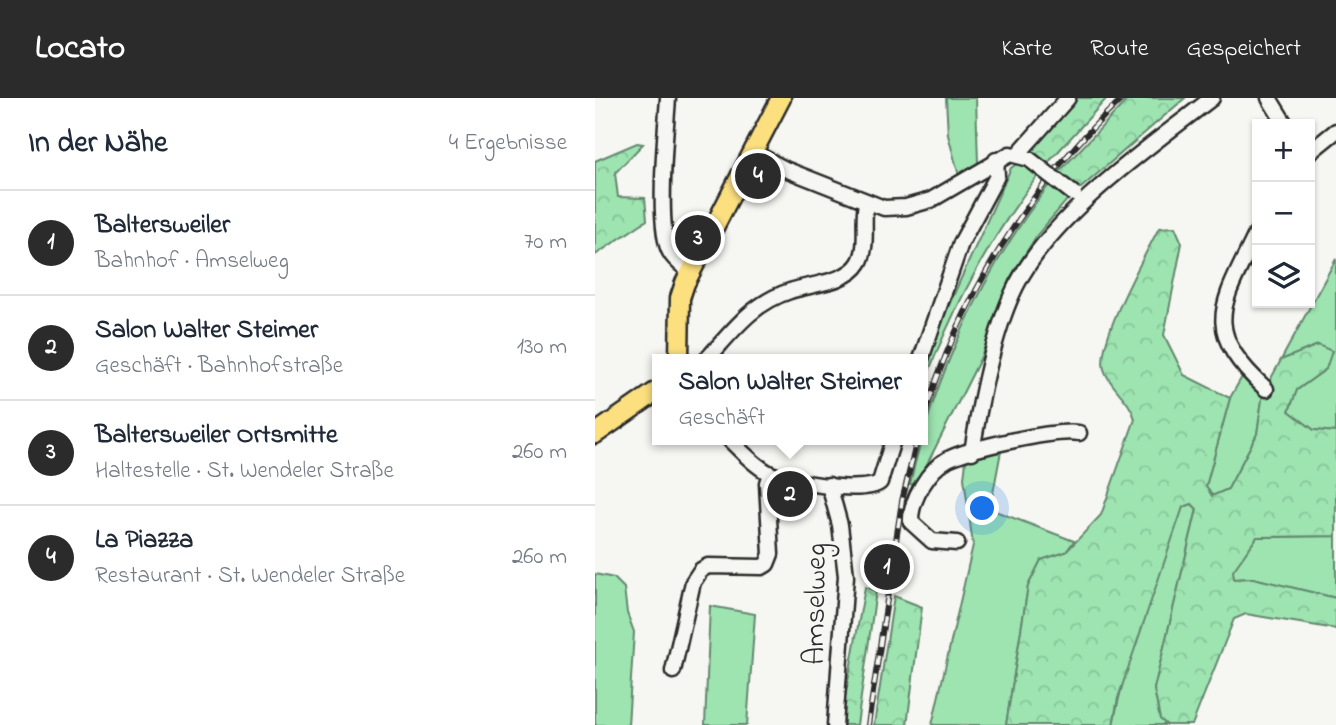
<!DOCTYPE html>
<html lang="de">
<head>
<meta charset="utf-8">
<style>
  body { margin:0; font-family:"Indie Flower",sans-serif; background:#f2f2f3; color:#1f2937 }
  .controls { position:absolute; right:21px; top:21px; display:grid; overflow:hidden; border-radius:0px; box-shadow:0 2px 5px #0004 }
  .controls button { width:63px; height:63px; display:grid; place-items:center; padding:0; border:0; border-bottom:2px solid #e0e1e3; background:#fff; color:#1f2937; font:35px sans-serif }
  .you { position:absolute; left:388px; top:411px; width:24px; height:24px; margin:-18px; border:5px solid #fff; border-radius:50%; background:#1a73e8; box-shadow:0 0 0 10px #1a73e833 }
  .badge { display:grid; place-items:center; width:46px; height:46px; border-radius:50%; background:#2b2b2b; color:#fff; font-size:23px; font-weight:700 }
  .pin { position:absolute; translate:-50% -50%; border:4px solid #fff; box-shadow:0 2px 7px #0006 }
  .popup { position:absolute; left:57px; top:256px; width:276px; height:91px; box-sizing:border-box; display:grid; place-content:center; border-radius:0px; background:#fff; filter:drop-shadow(0 2px 5px #0005); font-size:23px; white-space:nowrap; color:#747a83 }
  .popup b { font-size:26px; color:#1f2937 }
  .popup::after { content:''; position:absolute; left:50%; top:100%; margin-left:-14px; border:14px solid transparent; border-top-color:#fff }
  .list { margin:0; padding:0; list-style:none }
  h2 { display:flex; justify-content:space-between; align-items:center; height:91px; margin:0; padding:0 28px; font-size:30px }
  h2 small { font-size:23px; font-weight:400; color:#747a83 }
  .list li { display:grid; grid-template-columns:46px 1fr auto; gap:21px; align-items:center; box-sizing:border-box; height:105px; padding:0 28px; border-top:2px solid #e0e1e3 }
  .list b { display:block; font-size:26px; white-space:nowrap }
  .list p { margin:0; font-size:23px; white-space:nowrap; color:#747a83 }
  .list em { font-size:23px; font-style:normal; color:#747a83 }
  .icon { flex:none; width:38px; height:38px; fill:none; stroke:currentColor; stroke-width:2; stroke-linecap:round; stroke-linejoin:round }
  .map { position:relative; flex:none; width:741px; height:627px; overflow:hidden }
  header { display:flex; align-items:center; gap:42px; box-sizing:border-box; height:98px; padding:0 35px; background:#2b2b2b; color:#fff }
  header strong { font-size:33px }
  nav { display:flex; gap:38px; margin-inline-start:auto; font-size:24px }
  main { display:flex }
  aside { flex:1; background:#fff }
  .map>svg:first-child { display:block }
  .grass { fill:#9de4b1; stroke:#64886e; stroke-width:2 }
  .forest { fill:url(#forest-crowns); stroke:#64886e; stroke-width:2 }
  .lines { fill:none; stroke-linecap:round; stroke-linejoin:round }
  .minor-casing { stroke:#2b2b2b; stroke-width:19 }
  .major-casing { stroke:#2b2b2b; stroke-width:23 }
  .minor { stroke:#f6f6f2; stroke-width:14 }
  .major { stroke:#fce080; stroke-width:18 }
  .rail-casing { stroke:#2b2b2b; stroke-width:6 }
  .rail { stroke:#f6f6f2; stroke-width:3.5; stroke-dasharray:10; stroke-linecap:butt }
  .minor-bridge-casing { stroke:#2b2b2b; stroke-width:19; stroke-linecap:butt }
  .minor-bridge { stroke:#f6f6f2; stroke-width:14 }
  .labels { text-anchor:middle; stroke-width:7; stroke-linejoin:round; paint-order:stroke }
  .street-label { font-size:30px; fill:#2b2b2b; stroke:#f6f6f2 }
</style>
</head>
<body>
<header>
<strong>Locato</strong>
<nav><a>Karte</a><a>Route</a><a>Gespeichert</a></nav>
</header>
<main>
<aside>
<h2>In der Nähe<small>4 Ergebnisse</small></h2>
<ul class="list">
<li><span class="badge">1</span><div><b>Baltersweiler</b><p>Bahnhof · Amselweg</p></div><em>70 m</em></li>
<li><span class="badge">2</span><div><b>Salon Walter Steimer</b><p>Geschäft · Bahnhofstraße</p></div><em>130 m</em></li>
<li><span class="badge">3</span><div><b>Baltersweiler Ortsmitte</b><p>Haltestelle · St. Wendeler Straße</p></div><em>260 m</em></li>
<li><span class="badge">4</span><div><b>La Piazza</b><p>Restaurant · St. Wendeler Straße</p></div><em>260 m</em></li>
</ul>
</aside>
<div class="map">
<svg width="741" height="627" viewBox="0 0 741 627">
  <defs>
    <pattern id="forest-crowns" width="20" height="18" patternUnits="userSpaceOnUse" patternTransform="scale(1.75)"><rect width="20" height="18" fill="#9de4b1"/><path d="M2 6a3 3 0 1 1 6 0M12 15a3 3 0 1 1 6 0" fill="none" stroke="#87c498"/></pattern>
  </defs>
  <rect width="100%" height="100%" fill="#f6f6f2"/>
  <filter id="ink" filterUnits="userSpaceOnUse"><feTurbulence type="fractalNoise" baseFrequency=".0143" numOctaves="2"/><feDisplacementMap in="SourceGraphic" scale="14" xChannelSelector="R" yChannelSelector="G"/><feConvolveMatrix kernelMatrix="1 2 1 2 8 2 1 2 1" color-interpolation-filters="sRGB"/></filter>
  <g filter="url(#ink)">
    <g class="grass">
      <polygon points="351,0 381,0 383,65 364,78 353,37"/>
      <path d="M423 65H429L444 76C394 141 357 212 328 288V274L345 227 416 70Z"/>
      <path d="M454 87 473 101 442 137 414 182 386 259 321 388 315 386C339 280 386 175 454 87Z"/>
      <polygon points="741,161 741,334 719,332 694,313 702,292 731,271 723,247 686,262"/>
      <polygon points="648,277 668,295 662,336 633,391 618,398 611,388 635,300"/>
      <polygon points="406,353 395,411 479,443 471,454 446,462 433,488 411,627 337,627 378,447 369,380 371,363"/>
      <path d="M597 406 602 411 559 591 565 621 572 627H518C533 553 561 479 588 409Z"/>
      <polygon points="741,438 741,500 658,480 639,481 637,473 662,439"/>
      <polygon points="0,476 19,480 29,490 32,515 39,534 33,627 0,627"/>
      <polygon points="115,508 160,516 152,627 110,627"/>
    </g>
    <g class="forest">
      <polygon points="479,0 512,0 451,67 436,52"/>
      <polygon points="534,0 590,0 486,90 481,90 463,75"/>
      <polygon points="42,45 48,46 20,75 23,99 50,100 52,122 0,157 0,63"/>
      <path d="M580 129 587 145 569 237 589 277 635 300 611 388 617 398 633 391 662 336 668 295 686 262 723 247 737 253 731 271 702 292 694 313 719 332 741 334V438L662 439 638 473 639 481 658 480 741 500V531L651 516 639 521 597 627H572L565 621 559 591 602 411 597 406 588 409 523 600 518 627H411L433 488 446 462 471 454 506 417 540 321C535 301 514 289 509 271 501 244 550 157 564 130Z"/>
      <polygon points="270,489 281,493 262,627 245,627"/>
      <polygon points="299,498 327,509 312,627 279,627"/>
    </g>
    <g class="lines">
      <g class="minor-casing">
        <g id="minor">
          <path d="M73 0C71 30 61 131 75 154 79 162 88 168 94 173"/>
          <polyline points="674,0 690,26"/>
          <polyline points="715,54 741,33"/>
          <polyline points="159,55 190,71 289,110 311,109 336,102 415,56 434,61"/>
          <polyline points="423,56 473,0"/>
          <path d="M662 134C629 205 603 229 671 291"/>
          <path d="M112 261C137 234 157 205 195 193 215 186 252 185 264 165 274 149 267 123 271 105"/>
          <polyline points="326,261 366,145 402,78 401,62"/>
          <path d="M135 342C146 353 158 366 172 374 189 384 271 397 285 384L298 342"/>
          <path d="M377 354C385 304 399 232 421 188 457 116 554 49 617 0"/>
          <polyline points="234,387 245,427 251,478 240,627"/>
          <path d="M362 445 337 443 316 424C315 402 334 371 353 361 376 350 460 331 484 335"/>
          <polyline points="78,573 98,484 106,472 113,468 167,469 172,466 176,456 172,385 175,376"/>
        </g>
      </g>
      <g class="major-casing">
        <g id="major">
          <polyline points="84,261 85,200 90,185 186,0"/>
          <polyline points="0,336 62,293"/>
        </g>
      </g>
      <use href="#minor" class="minor"/>
      <use href="#major" class="major"/>
      <g class="rail-casing">
        <g id="rail">
          <path d="M328 323C363 202 436 85 528 0"/>
          <polyline points="273,627 307,403 322,342"/>
        </g>
      </g>
      <use href="#rail" class="rail"/>
      <g class="minor-bridge-casing">
        <polyline id="minor-bridge" points="434,61 479,96"/>
      </g>
      <use href="#minor-bridge" class="minor-bridge"/>
    </g>
  </g>
  <g class="labels">
    <g class="street-label">
      <text transform="translate(219 506) rotate(-89)" y="10">Amselweg</text>
    </g>
  </g>
</svg>
<div class="controls">
<button>+</button>
<button>−</button>
<button><svg class="icon" aria-label="layers" viewBox="0 0 24 24"><path d="M12 4l9 5-9 5-9-5zM3 14l9 5 9-5"/></svg></button>
</div>
<div class="you"></div>
<div class="pin badge" style="left:292px;top:469px">1</div>
<div class="pin badge" style="left:195px;top:396px">2</div>
<div class="popup"><b>Salon Walter Steimer</b>Geschäft</div>
<div class="pin badge" style="left:103px;top:140px">3</div>
<div class="pin badge" style="left:163px;top:78px">4</div>
</div>
</main>
</body>
</html>
